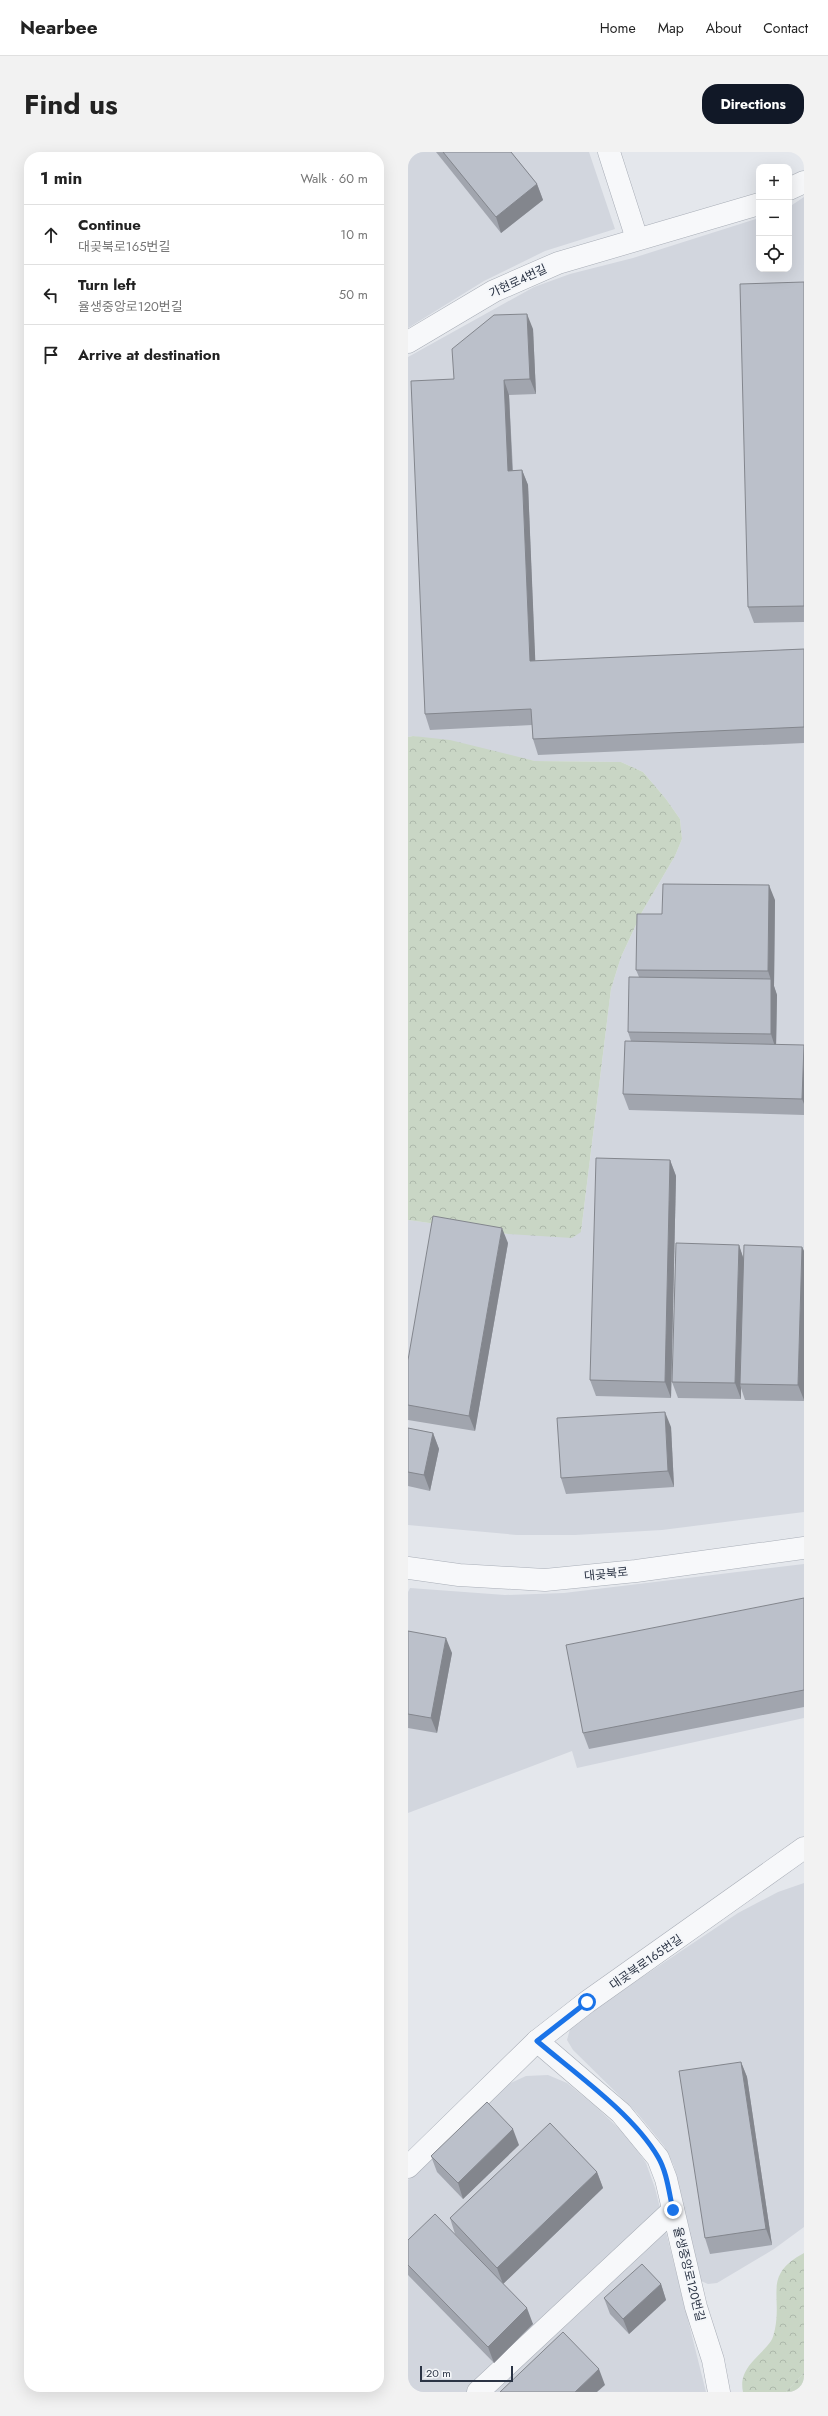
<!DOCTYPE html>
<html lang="en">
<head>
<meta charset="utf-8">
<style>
  body { margin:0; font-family:Jost,"Noto Sans KR",sans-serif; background:#f2f2f2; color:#222 }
  .controls { position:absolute; right:12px; top:12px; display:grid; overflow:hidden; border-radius:8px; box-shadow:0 4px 16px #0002 }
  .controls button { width:36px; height:36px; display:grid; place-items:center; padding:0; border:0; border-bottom:1px solid #e0e0e0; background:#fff; color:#222; font:20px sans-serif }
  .scale { position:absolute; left:12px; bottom:10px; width:93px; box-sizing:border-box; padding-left:4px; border:2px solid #2b3445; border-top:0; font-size:11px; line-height:14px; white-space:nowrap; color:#2b3445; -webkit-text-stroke:3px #f4f6f9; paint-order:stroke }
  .stop { position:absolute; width:12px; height:12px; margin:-9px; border:3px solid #1a73e8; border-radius:50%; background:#fff }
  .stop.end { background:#1a73e8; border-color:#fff; box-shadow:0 1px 4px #0008 }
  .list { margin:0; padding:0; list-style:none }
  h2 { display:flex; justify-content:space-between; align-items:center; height:52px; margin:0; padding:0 16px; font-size:17px }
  h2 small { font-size:13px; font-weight:400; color:#767676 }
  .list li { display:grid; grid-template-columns:26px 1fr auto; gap:12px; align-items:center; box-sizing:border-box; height:60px; padding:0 16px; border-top:1px solid #e0e0e0 }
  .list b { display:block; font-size:15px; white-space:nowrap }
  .list p { margin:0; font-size:13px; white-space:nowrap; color:#767676 }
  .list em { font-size:13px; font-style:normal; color:#767676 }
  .icon { flex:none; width:22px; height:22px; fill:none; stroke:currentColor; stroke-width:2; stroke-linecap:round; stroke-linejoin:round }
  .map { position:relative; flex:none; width:396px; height:2240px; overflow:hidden; border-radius:16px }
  header { display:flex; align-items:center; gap:24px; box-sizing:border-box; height:56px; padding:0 20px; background:#fff; border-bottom:1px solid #e0e0e0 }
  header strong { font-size:19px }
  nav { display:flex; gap:22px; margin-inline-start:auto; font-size:14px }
  .intro { display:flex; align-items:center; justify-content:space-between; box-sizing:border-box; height:96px; padding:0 24px }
  h1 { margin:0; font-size:28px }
  .button { padding:10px 18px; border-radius:16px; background:#111827; color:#fff; font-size:14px; font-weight:700 }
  main { display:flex; gap:24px; padding:0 24px }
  aside { flex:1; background:#fff; border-radius:16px; box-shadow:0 4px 16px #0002 }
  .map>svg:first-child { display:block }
  .built { fill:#d2d6de }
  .forest { fill:url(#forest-crowns) }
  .cemetery { fill:url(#cemetery-stones) }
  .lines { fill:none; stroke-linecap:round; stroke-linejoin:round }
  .minor-casing { stroke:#a9aeb7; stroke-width:23 }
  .minor { stroke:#f7f8fa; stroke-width:22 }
  .wall { fill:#a1a5ae }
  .shaded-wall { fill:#83868d }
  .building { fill:#bbc0ca; stroke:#83868d }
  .route { stroke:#1a73e8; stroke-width:5 }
  .labels { text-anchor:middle; stroke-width:4; stroke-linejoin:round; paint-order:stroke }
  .street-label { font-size:12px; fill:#2b3445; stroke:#f4f6f9 }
</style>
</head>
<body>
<header>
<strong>Nearbee</strong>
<nav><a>Home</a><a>Map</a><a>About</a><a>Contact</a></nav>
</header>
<div class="intro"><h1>Find us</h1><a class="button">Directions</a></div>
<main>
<aside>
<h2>1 min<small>Walk · 60 m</small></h2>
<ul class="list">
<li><svg class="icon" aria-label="ahead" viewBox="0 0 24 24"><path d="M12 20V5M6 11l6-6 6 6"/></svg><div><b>Continue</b><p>대곶북로165번길</p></div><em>10 m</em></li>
<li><svg class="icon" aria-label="left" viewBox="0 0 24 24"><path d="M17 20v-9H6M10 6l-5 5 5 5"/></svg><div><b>Turn left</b><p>율생중앙로120번길</p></div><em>50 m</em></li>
<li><svg class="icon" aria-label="arrive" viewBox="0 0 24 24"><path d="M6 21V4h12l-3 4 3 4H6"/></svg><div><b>Arrive at destination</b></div></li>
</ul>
</aside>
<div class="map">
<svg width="396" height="2240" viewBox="0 0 396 2240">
  <defs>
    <pattern id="forest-crowns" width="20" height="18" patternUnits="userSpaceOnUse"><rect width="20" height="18" fill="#c9d6c5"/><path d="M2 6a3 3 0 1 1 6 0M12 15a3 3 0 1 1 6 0" fill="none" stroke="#adb8ab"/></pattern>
    <pattern id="cemetery-stones" width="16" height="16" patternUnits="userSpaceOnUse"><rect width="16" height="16" fill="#c9d6c5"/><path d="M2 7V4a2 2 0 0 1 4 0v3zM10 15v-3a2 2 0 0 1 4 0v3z" fill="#adb8ab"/></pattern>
  </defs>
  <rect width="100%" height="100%" fill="#e4e7ec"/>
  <g class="built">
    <polygon points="0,0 181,0 207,77 137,99 76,129 0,176"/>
    <polygon points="396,45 396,1360 254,1378 167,1383 109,1383 0,1373 0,1068 100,1082 173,1080 203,837 213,805 234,760 267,704 274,687 272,667 258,647 235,620 213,610 127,609 5,584 0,585 0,205 126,135 162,122 225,106 351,66 351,117 381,117 381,55"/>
    <polygon points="396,1412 396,1566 169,1616 164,1599 0,1661 0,1440 2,1436 97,1443 156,1441"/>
    <polygon points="396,1731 396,2075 366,2097 309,2131 300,2132 293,2129 266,2014 256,1994 229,1961 165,1898 159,1888 162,1877 188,1856 330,1761 370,1740"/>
    <polygon points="140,1923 159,1931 186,1953 219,1984 238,2011 247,2036 298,2240 0,2240 0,2028 96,1934 118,1924"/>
  </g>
  <g class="forest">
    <polygon points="5,584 42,588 127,609 213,610 235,620 258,647 272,667 274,687 267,704 234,760 213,805 203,837 173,1080 164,1086 100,1082 0,1068 0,585"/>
    <path d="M396 2101V2221L378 2240H335C330 2216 351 2206 363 2189 365 2186 366 2181 367 2177 374 2142 355 2123 396 2101Z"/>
  </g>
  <polygon class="cemetery" points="396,2221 396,2240 378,2240"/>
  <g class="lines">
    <g class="minor-casing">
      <g id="minor">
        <polyline points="201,0 229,87"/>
        <polyline points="381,37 396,30"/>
        <polyline points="0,190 86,139 150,111 351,52"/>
        <polyline points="0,1416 51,1423 137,1428 228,1419 396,1396"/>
        <polyline points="129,1889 213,1961 250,2006 258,2027 288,2155 305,2208 311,2240"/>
        <polyline points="0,2015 129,1889 179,1850 396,1696"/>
        <polyline points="70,2240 265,2058"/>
      </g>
    </g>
    <use href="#minor" class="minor"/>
  </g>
  <g class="wall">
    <polygon points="28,0 103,0 129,32 135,48 93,81"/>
    <polygon points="396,130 396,470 346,471 340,455"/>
    <polygon points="125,177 128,242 101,243 105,318 114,318 120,333 127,509 396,497 396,591 130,603 125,587 124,573 22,578 17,562 46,227"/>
    <polygon points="367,748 366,834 369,843 368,893 396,893 396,963 221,958 215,942 223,889 220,880 231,825 228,818 254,762"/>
    <polygon points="262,1008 268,1024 263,1246 188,1244 182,1228"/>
    <polygon points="100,1091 67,1279 0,1268 0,1208"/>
    <polygon points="331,1093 335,1106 394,1095 396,1099 396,1249 337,1248 333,1236 333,1247 270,1246 264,1230"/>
    <polygon points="263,1275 266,1335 158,1342 153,1326"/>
    <polygon points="0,1276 25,1281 31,1297 22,1339 0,1334"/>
    <polygon points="396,1446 396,1555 181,1597 175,1581"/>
    <polygon points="0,1479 44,1501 29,1581 0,1576"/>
    <polygon points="333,1910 339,1925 364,2093 302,2102 297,2086"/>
    <polygon points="111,1993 55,2047 29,2020 23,2004"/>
    <polygon points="189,2020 195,2036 95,2132 125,2172 86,2211 0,2123 0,2088 85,2122 47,2082 42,2066"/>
    <polygon points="253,2132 258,2148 221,2182 202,2162 196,2146"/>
  </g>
  <g class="shaded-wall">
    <polygon points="129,32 135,48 93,81 88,65"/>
    <polygon points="119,162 125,177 128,242 122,227"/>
    <polygon points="96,228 101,243 105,334 100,319"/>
    <polygon points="114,318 120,333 128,525 122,509"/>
    <polygon points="361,733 367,748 366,834 369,843 368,898 363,882 363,828 360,819"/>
    <polygon points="396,894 396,952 394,947"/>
    <polygon points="262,1008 268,1024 263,1246 257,1230"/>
    <polygon points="94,1076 100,1091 67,1279 61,1264"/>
    <polygon points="331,1093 336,1108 332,1232 333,1236 333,1247 327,1231"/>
    <polygon points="394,1095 396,1099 396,1248 390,1233"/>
    <polygon points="257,1260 263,1275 266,1335 260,1319"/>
    <polygon points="25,1281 31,1297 22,1339 16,1323"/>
    <polygon points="38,1486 44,1501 29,1581 23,1566"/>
    <polygon points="333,1910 339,1925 364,2093 358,2077"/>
    <polygon points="105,1977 111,1993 55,2047 50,2031"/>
    <polygon points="189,2020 195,2036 95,2132 89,2116"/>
    <polygon points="253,2132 258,2148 221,2182 215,2167"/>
    <polygon points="119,2156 125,2172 86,2211 80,2195"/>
    <polygon points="191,2217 197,2233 189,2240 167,2240"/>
  </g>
  <g class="building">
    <polygon points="35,0 103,0 129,32 88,65"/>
    <polygon points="396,130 396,454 340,455 332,132"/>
    <polygon points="119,162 122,227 96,228 100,319 114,318 122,509 396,497 396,575 125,587 123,557 17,562 3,229 46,227 44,197 86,163"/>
    <polygon points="255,732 361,733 360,819 228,818 229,762 254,762"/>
    <polygon points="221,825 363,827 363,882 220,880"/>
    <polygon points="217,889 396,893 394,947 215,942"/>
    <polygon points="188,1006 262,1008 257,1230 182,1228"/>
    <polygon points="25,1064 94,1076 61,1264 0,1253 0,1208"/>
    <polygon points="268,1091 331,1093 327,1231 264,1230"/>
    <polygon points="336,1093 394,1095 390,1233 332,1232"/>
    <polygon points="257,1260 260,1319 153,1326 149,1266"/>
    <polygon points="0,1276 25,1281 16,1323 0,1320"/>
    <polygon points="396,1446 396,1538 175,1581 158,1493"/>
    <polygon points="0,1479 38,1486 23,1566 0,1562"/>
    <polygon points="333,1910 358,2077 297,2086 271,1919"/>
    <polygon points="79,1950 105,1977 50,2031 23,2004"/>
    <polygon points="142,1971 189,2020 89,2116 42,2066"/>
    <polygon points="27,2062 119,2156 80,2195 0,2113 0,2088"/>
    <polygon points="234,2112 253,2132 215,2167 196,2146"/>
    <polygon points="155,2180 191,2217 167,2240 92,2240"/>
    <polygon points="0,2232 8,2240 0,2240"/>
  </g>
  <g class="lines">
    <path class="route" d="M179 1850 129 1889C168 1922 225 1962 250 2005 259 2020 261 2041 265 2058"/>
  </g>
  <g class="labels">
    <g class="street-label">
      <text transform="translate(110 129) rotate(-25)" y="4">가현로4번길</text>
      <text transform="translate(198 1422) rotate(-6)" y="4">대곶북로</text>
      <text transform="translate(238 1810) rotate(-35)" y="4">대곶북로165번길</text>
      <text transform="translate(281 2122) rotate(76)" y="4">율생중앙로120번길</text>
    </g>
  </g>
</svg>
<div class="controls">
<button>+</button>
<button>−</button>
<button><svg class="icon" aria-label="locate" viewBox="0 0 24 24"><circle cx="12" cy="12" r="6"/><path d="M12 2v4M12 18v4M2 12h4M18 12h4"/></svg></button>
</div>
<div class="scale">20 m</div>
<div class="stop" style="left:179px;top:1850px"></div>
<div class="stop end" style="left:265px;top:2058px"></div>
</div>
</main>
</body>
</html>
